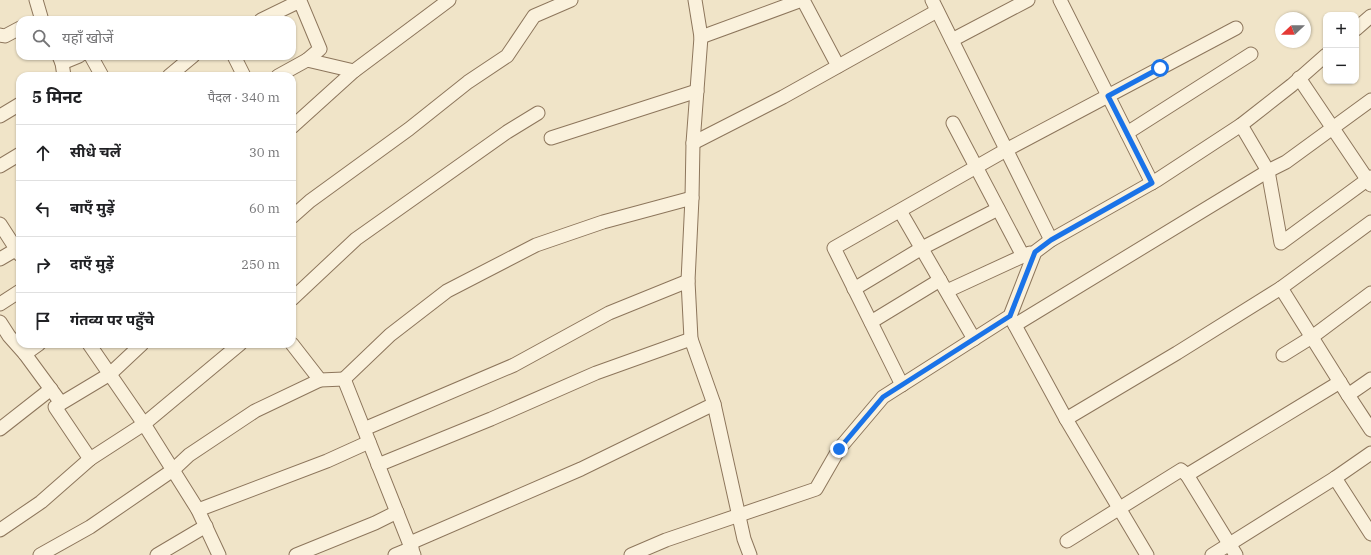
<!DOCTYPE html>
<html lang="hi">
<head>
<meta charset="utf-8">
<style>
  body { margin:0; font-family:"IBM Plex Serif","Noto Sans Devanagari",serif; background:#f6f6f6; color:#202124 }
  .controls { position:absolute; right:12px; top:12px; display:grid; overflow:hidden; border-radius:8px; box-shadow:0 1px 3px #0004 }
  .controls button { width:36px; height:36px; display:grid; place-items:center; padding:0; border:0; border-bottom:1px solid #e0e0e0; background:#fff; color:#202124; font:20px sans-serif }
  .compass { position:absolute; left:1275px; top:12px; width:36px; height:36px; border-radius:50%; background:#fff; box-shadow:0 1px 3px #0004; rotate:248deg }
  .stop { position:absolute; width:12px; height:12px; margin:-9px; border:3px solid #1a73e8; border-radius:50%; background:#fff }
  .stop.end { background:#1a73e8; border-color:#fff; box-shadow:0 1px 4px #0008 }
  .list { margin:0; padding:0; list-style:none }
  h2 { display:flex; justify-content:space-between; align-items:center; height:52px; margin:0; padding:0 16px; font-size:17px }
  h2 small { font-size:13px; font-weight:400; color:#757577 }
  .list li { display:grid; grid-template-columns:26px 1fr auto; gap:12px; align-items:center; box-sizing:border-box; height:56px; padding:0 16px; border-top:1px solid #e0e0e0 }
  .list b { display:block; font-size:15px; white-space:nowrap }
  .list em { font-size:13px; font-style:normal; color:#757577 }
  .icon { flex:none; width:22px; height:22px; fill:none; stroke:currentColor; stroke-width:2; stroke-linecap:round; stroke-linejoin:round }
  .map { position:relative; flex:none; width:1371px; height:555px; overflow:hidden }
  .search { position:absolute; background:#fff; box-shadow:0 1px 3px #0004; left:16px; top:16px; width:280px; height:44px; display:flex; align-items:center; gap:10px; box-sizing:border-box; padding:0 14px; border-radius:12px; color:#757577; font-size:15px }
  .panel { position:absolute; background:#fff; box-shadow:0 1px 3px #0004; left:16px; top:72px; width:280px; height:276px; border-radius:12px }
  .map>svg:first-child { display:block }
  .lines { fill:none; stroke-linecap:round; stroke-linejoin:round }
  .street-casing { stroke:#8d765c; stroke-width:15 }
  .street { stroke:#faf1dc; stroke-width:13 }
  .route { stroke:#1a73e8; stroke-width:5 }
</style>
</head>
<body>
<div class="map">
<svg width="1371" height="555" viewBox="0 0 1371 555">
  <rect width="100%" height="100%" fill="#f0e4c8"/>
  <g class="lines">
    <g class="street-casing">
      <g id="street">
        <polyline points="36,0 41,17"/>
        <polyline points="695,0 701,37 693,143 692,198 688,281 691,339 714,404 744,539 750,555"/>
        <polyline points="803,0 838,66"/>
        <polyline points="932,0 1051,240"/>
        <polyline points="1060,0 1152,183"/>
        <polyline points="261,20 300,1 320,49 307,60"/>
        <polyline points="1356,29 1371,16"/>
        <polyline points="0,35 5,36 20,28"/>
        <polyline points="701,37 802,0"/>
        <polyline points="952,40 1028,0"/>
        <polyline points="59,56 62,63 79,56"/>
        <polyline points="91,56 102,76"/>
        <polyline points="234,56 244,76"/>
        <polyline points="62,63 64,76"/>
        <polyline points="169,76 193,56"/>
        <polyline points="278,76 307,60 354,71"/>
        <polyline points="1299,78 1371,185"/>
        <polyline points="0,116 20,104"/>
        <polyline points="953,123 1023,256"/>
        <polyline points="1241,125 1268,171 1281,243 1371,177"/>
        <polyline points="292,127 354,71 449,0"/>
        <polyline points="1127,133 1251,54"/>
        <polyline points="551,138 697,91"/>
        <polyline points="693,143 783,97 937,11"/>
        <polyline points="0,166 20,154"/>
        <polyline points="900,211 974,339"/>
        <polyline points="292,217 310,201 409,129 468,82 507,56 534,16 571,0"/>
        <polyline points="0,224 20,255"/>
        <polyline points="0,259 17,249"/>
        <polyline points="1281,288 1371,222"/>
        <polyline points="854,289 922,248 998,209"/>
        <polyline points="947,291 1023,256 1030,253"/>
        <polyline points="292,299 356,239 507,132 538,113"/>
        <polyline points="0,304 20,291"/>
        <polyline points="1011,318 1066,419 1147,555"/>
        <polyline points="0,322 9,336 25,354"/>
        <polyline points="871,322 940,280"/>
        <polyline points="1015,325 1268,171 1286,162 1371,100"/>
        <polyline points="39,344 25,354 61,403"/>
        <polyline points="89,344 144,424 198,510 219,555"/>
        <polyline points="292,344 320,380 344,379 414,555"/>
        <polyline points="1283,355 1312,337 1371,293"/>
        <polyline points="344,379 390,335 447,291 536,245 603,222 692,198"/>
        <polyline points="902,385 834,248 1006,150 1236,28"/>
        <polyline points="1348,395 1371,379"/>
        <polyline points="1066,419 1177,353 1281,288 1348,395 1371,430"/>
        <polyline points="0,429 51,389"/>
        <polyline points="364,429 514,365 609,313 688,281"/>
        <polyline points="90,459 55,407 110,374 142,344"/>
        <polyline points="378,465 491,419 596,373 691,339"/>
        <polyline points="1187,475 1236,555"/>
        <polyline points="1335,478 1371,534"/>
        <polyline points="198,510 327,461 369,442"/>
        <polyline points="0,530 41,502 90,459 144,424 240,344"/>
        <polyline points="1067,541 1181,470 1187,475 1340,382"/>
        <polyline points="410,543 581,469 714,404"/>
        <polyline points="40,555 90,527 173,470 189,455 255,411 320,380"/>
        <polyline points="157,555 206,526"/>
        <polyline points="296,555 375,523 397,512"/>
        <polyline points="395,555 412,548"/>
        <polyline points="631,555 666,540 816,489 839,449 883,397 1010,316 1035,252 1051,240 1157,180 1241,125 1292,85 1326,55"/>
        <polyline points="1212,555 1335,478 1371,453"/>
      </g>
    </g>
    <use href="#street" class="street"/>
  </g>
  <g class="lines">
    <polyline class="route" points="839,449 883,397 1010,316 1035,252 1051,240 1152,183 1108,96 1160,68"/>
  </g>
</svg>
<div class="controls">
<button>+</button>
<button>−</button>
</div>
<svg class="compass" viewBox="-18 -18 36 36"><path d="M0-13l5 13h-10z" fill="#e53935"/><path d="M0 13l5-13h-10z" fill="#757577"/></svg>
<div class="stop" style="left:1160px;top:68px"></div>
<div class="stop end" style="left:839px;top:449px"></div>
<div class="search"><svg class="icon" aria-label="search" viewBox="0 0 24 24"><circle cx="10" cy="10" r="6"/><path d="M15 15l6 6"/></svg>यहाँ खोजें</div>
<section class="panel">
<h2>5 मिनट<small>पैदल · 340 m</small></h2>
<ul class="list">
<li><svg class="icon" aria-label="ahead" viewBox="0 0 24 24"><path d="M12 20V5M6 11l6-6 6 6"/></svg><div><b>सीधे चलें</b></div><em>30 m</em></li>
<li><svg class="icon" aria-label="left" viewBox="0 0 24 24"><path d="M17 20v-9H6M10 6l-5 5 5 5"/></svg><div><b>बाएँ मुड़ें</b></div><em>60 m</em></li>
<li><svg class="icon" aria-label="right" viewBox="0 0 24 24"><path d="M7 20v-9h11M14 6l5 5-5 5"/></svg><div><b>दाएँ मुड़ें</b></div><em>250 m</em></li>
<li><svg class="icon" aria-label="arrive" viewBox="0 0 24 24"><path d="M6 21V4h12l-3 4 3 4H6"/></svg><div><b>गंतव्य पर पहुँचे</b></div></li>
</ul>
</section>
</div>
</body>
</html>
